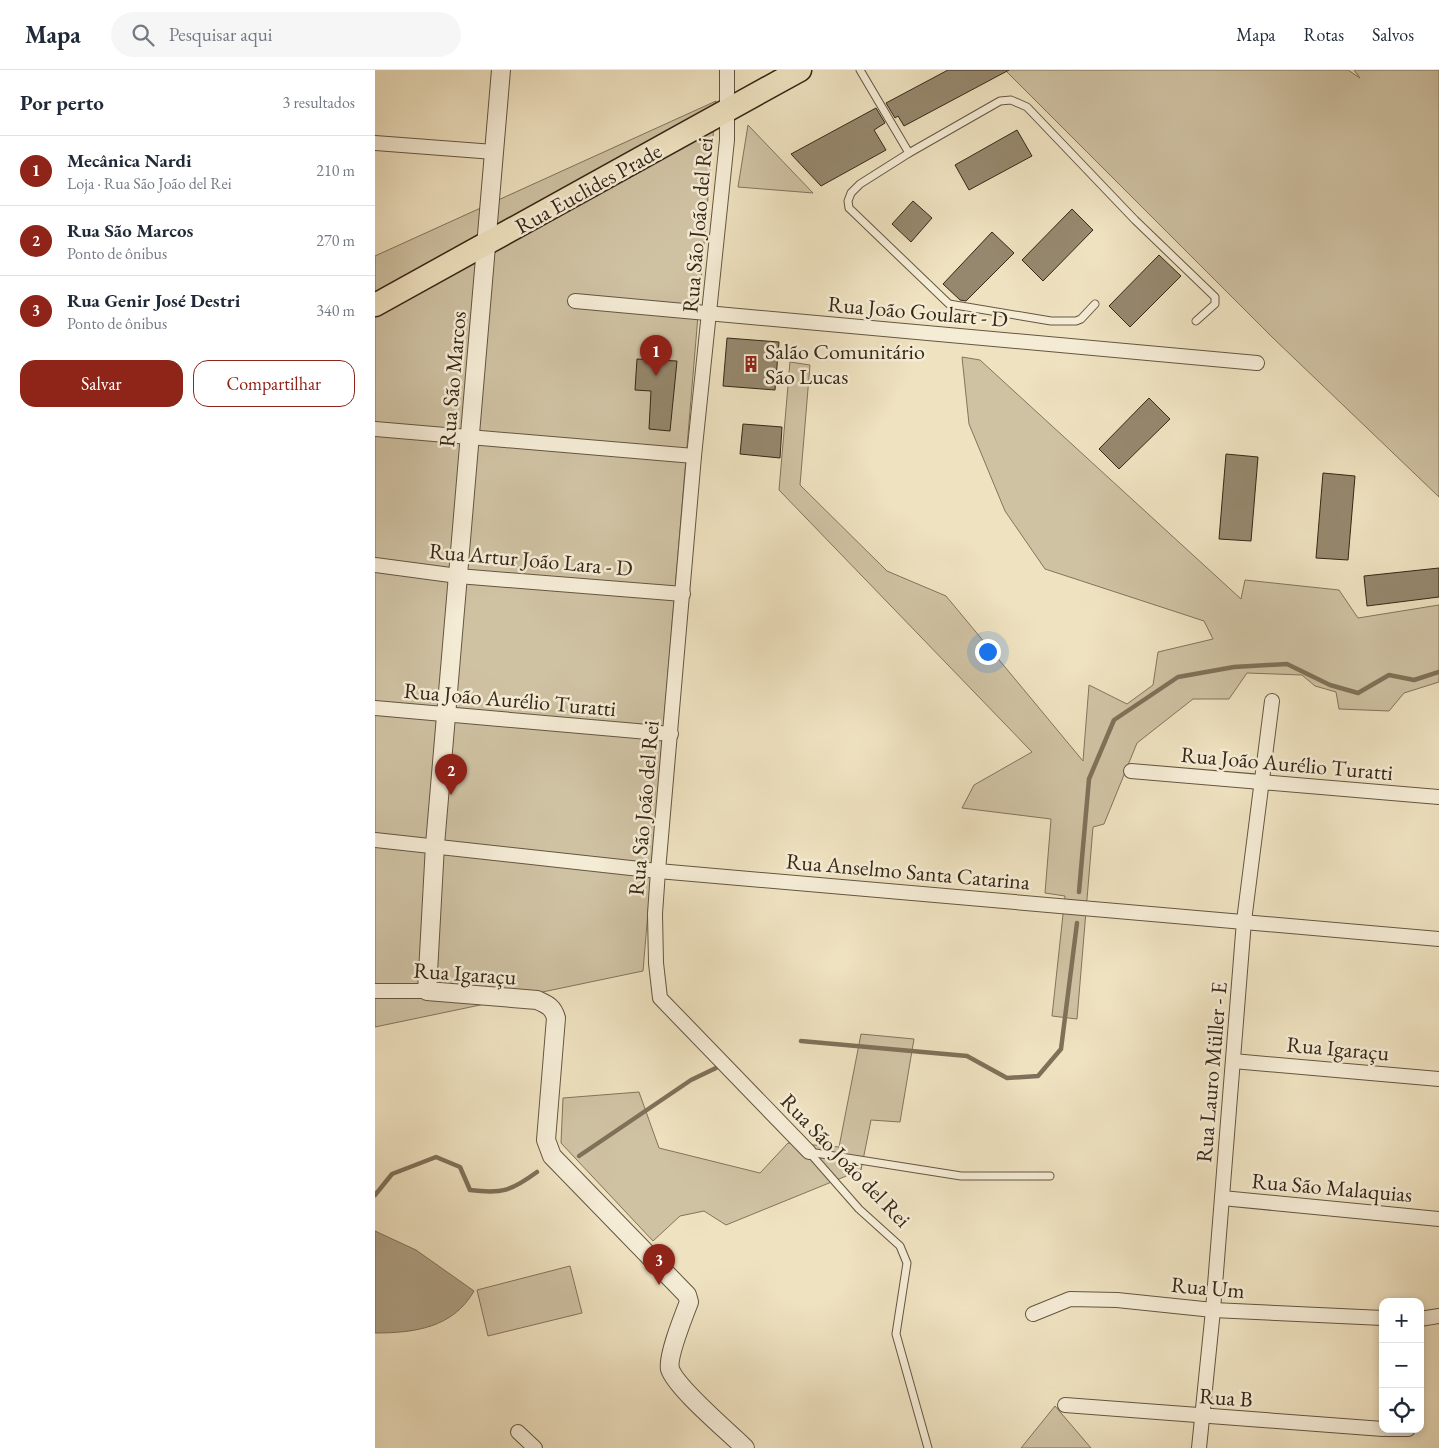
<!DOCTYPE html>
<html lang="pt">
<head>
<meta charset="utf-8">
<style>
  body { margin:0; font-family:"EB Garamond",serif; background:#f6f6f7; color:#1f2937 }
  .controls { position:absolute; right:15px; bottom:15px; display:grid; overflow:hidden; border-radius:10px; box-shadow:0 2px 8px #0003 }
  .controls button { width:45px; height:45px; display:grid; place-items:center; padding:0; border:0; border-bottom:1px solid #e0e1e3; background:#fff; color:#1f2937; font:25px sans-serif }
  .you { position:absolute; left:612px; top:581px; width:18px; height:18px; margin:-12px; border:4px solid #fff; border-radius:50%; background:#1a73e8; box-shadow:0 0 0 8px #1a73e833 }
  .badge { display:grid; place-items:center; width:32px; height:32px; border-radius:50%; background:#8f2418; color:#fff; font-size:16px; font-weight:700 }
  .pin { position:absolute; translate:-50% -41px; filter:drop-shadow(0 1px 2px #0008) }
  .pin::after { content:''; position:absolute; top:26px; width:18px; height:15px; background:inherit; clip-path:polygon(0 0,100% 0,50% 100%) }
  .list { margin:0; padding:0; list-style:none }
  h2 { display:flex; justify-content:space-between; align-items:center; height:65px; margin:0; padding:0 20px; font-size:21px }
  h2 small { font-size:16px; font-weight:400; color:#747a83 }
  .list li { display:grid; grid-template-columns:32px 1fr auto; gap:15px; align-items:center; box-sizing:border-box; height:70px; padding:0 20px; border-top:1px solid #e0e1e3 }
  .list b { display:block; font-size:19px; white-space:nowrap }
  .list p { margin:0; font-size:16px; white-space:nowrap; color:#747a83 }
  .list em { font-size:16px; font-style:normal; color:#747a83 }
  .actions { display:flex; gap:10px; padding:15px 20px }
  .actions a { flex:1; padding:11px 0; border:1px solid #8f2418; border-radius:15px; text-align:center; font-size:18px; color:#8f2418 }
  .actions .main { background:#8f2418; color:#fff }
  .icon { flex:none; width:28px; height:28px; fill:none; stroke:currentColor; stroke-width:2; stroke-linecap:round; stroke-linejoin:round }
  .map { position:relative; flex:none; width:1064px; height:1378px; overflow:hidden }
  header { display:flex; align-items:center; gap:30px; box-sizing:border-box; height:70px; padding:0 25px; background:#fff; border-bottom:1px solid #e0e1e3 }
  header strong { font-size:24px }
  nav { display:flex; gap:28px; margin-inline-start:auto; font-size:18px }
  .search { width:350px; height:45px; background:#f6f6f7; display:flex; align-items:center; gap:12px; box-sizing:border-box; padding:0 18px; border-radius:28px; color:#747a83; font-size:19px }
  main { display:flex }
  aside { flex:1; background:#fff }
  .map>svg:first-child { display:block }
  .green { fill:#cfc2a3; stroke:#82745c }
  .water { fill:#b0a286; stroke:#7f7159 }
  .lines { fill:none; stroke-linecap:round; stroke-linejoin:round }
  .stream { stroke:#7f7159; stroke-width:4.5 }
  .building { fill:#96886e; stroke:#352716 }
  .service-casing { stroke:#645640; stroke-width:9 }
  .minor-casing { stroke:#645640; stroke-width:16 }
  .tertiary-casing { stroke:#645640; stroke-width:20 }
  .primary-casing { stroke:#352716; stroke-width:25 }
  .service { stroke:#f5ecd6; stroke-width:7 }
  .minor { stroke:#f5ecd6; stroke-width:14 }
  .tertiary { stroke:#f5ecd6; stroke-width:18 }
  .primary { stroke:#efe2c0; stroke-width:22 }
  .labels { text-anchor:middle; stroke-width:5; stroke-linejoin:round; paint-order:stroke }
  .street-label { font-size:22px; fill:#352716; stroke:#f5ecd6 }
  .poi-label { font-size:22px; fill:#352716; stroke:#f5ecd6; text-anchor:start }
</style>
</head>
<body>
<header>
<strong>Mapa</strong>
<div class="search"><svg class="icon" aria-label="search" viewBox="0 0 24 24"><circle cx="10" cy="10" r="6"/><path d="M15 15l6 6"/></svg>Pesquisar aqui</div>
<nav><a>Mapa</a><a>Rotas</a><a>Salvos</a></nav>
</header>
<main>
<aside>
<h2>Por perto<small>3 resultados</small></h2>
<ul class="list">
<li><span class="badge">1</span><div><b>Mecânica Nardi</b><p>Loja · Rua São João del Rei</p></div><em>210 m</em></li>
<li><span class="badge">2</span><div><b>Rua São Marcos</b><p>Ponto de ônibus</p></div><em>270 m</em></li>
<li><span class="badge">3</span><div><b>Rua Genir José Destri</b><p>Ponto de ônibus</p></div><em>340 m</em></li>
</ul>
<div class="actions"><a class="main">Salvar</a><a>Compartilhar</a></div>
</aside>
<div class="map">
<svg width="1064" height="1378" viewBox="0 0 1064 1378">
  <rect width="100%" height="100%" fill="#efe2c0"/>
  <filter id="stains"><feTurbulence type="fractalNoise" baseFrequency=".004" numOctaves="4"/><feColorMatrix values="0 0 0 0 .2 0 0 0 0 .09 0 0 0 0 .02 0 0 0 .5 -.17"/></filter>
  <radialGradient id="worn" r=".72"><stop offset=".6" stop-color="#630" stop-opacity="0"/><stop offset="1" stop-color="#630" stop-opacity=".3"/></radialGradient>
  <g class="green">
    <polygon points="630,0 973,0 985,8 979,0 1064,0 1064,427 897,267"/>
    <polygon points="341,31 268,901 0,957 0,186"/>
    <polygon points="373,55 438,123 363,117"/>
    <polygon points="587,287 605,290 866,529 870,510 964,520 983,548 1064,535 1064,612 1029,623 1014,641 964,639 961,622 940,616 927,605 872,603 854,629 818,629 762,673 729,754 718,757 702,949 677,946 690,826 670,823 676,749 587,738 599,715 657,682 404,420 415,292 435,295 425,415 512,501 571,526 708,691 714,615 752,634 778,615 783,582 838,569 829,551 670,499 630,441 594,354"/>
    <polygon points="486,964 539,969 525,1052 496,1050 486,1100 351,1155 329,1141 305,1146 278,1171 186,1073 188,1028 264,1022 284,1078 385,1103 413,1073 464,1077"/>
    <polygon points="195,1196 207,1243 113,1266 102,1220"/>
    <polygon points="680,1336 716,1378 646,1378"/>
  </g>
  <path class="water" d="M0 1161 41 1180 99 1221C78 1258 39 1263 0 1263Z"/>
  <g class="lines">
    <g class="stream">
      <polyline points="704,822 714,709 739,650 803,607 859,597 912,594 955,615 983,623 1014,605 1039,610 1064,602"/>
      <polyline points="426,971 592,986 632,1008 663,1006 686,979 702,853"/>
      <polyline points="204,1086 316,1010 341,998"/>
      <path d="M0 1125 17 1104 61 1087 85 1097 95 1120C127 1124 136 1121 162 1102"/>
    </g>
  </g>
  <g class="building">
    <polygon points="573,0 634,0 529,56 523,46 520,48 511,33"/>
    <polygon points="501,38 510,53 499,60 511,80 446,116 416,84"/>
    <polygon points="642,60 657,86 594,120 580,95"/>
    <polygon points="538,131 557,148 536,172 517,154"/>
    <polygon points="697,139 718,160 668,211 647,190"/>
    <polygon points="617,162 639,183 591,231 585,230 568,214"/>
    <polygon points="784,185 806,206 755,257 734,236"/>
    <polygon points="352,268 404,272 400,320 348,316"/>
    <polygon points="262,289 302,291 295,361 274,359 276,321 260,320"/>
    <polygon points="774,328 795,349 744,399 724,379"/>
    <polygon points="368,354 407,357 405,388 365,384"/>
    <polygon points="851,384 883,387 876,471 844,469"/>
    <polygon points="948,403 980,406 973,490 941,488"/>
    <polygon points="1064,498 1064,527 992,536 989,506"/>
  </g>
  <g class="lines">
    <g class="service-casing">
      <g id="service">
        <polyline points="485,0 534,83"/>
        <polyline points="720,234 706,249 701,251 676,251 574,234 474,138 473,131 476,123 485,114 534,83 625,31 636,30 652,37 760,150 840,227 840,234 821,251"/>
        <polyline points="434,1082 484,1139 525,1176 532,1193 521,1264 553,1378"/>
        <polyline points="434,1082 586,1106 675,1106"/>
      </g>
    </g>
    <g class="minor-casing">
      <g id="minor">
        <polyline points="352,0 352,70 319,386 283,801 280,844 281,893 285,928 434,1082"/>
        <polyline points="0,73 119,82"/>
        <polyline points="200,231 882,293"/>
        <polyline points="0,359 319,386"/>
        <polyline points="0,495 83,506 308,524"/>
        <polyline points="0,638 296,664"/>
        <polyline points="756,701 1064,727"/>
        <polyline points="0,770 283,801 1064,869"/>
        <polyline points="0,921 52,921"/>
        <polyline points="858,991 1064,1009"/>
        <polyline points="847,1128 1064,1149"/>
        <polyline points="658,1244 695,1229 742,1230 838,1240 1008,1248"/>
        <polyline points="1045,1249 1064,1246"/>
        <polyline points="690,1335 1008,1359"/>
        <polyline points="1012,1359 1033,1359"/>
        <polyline points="143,1362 160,1378"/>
        <polyline points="824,1378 838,1240 869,851 897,631"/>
      </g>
    </g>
    <g class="tertiary-casing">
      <path id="tertiary" d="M126 0 60 775 52 921 162 930C173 935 178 937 181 948L171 1070 177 1086 312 1225 314 1232C309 1245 292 1287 295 1299 301 1318 354 1362 370 1378"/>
    </g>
    <g class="primary-casing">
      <polyline id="primary" points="0,235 425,0"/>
    </g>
    <use href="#service" class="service"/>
    <use href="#minor" class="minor"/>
    <use href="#tertiary" class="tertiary"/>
    <use href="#primary" class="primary"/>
  </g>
  <defs>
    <g id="building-bare" transform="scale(1.35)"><path d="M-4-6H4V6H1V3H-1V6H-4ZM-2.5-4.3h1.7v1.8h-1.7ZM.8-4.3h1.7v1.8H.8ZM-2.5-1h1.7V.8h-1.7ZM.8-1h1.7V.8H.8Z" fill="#8f2418" stroke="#f5ecd6" stroke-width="2.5" paint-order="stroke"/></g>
  </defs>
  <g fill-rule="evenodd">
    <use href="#building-bare" x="376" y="294"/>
  </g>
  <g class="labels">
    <g class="street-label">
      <text transform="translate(213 118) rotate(-29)" y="8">Rua Euclides Prade</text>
      <text transform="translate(322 155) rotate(-85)" y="8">Rua São João del Rei</text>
      <text transform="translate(543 241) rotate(5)" y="8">Rua João Goulart - D</text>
      <text transform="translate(77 309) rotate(-85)" y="8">Rua São Marcos</text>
      <text transform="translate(156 489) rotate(5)" y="8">Rua Artur João Lara - D</text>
      <text transform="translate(135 629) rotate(5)" y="8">Rua João Aurélio Turatti</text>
      <text transform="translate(912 693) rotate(5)" y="8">Rua João Aurélio Turatti</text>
      <text transform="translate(268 738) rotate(-85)" y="8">Rua São João del Rei</text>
      <text transform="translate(533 801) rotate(5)" y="8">Rua Anselmo Santa Catarina</text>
      <text transform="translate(90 903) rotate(4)" y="8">Rua Igaraçu</text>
      <text transform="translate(963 978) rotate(5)" y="8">Rua Igaraçu</text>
      <text transform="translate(836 1002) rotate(-85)" y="8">Rua Lauro Müller - E</text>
      <text transform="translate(471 1090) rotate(46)" y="8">Rua São João del Rei</text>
      <text transform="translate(957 1117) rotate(5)" y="8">Rua São Malaquias</text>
      <text transform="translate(833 1217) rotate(5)" y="8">Rua Um</text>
      <text transform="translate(851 1327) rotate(4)" y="8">Rua B</text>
    </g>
    <g class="poi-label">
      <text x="390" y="289">Salão Comunitário<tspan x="390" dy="25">São Lucas</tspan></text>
    </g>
  </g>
  <rect width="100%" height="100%" filter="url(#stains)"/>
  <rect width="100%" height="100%" fill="url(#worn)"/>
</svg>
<div class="controls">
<button>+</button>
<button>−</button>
<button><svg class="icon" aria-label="locate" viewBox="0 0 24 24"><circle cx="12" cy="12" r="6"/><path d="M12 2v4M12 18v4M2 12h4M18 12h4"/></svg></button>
</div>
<div class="you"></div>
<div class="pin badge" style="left:281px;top:306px">1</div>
<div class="pin badge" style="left:76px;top:725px">2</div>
<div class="pin badge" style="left:284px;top:1215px">3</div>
</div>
</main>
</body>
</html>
